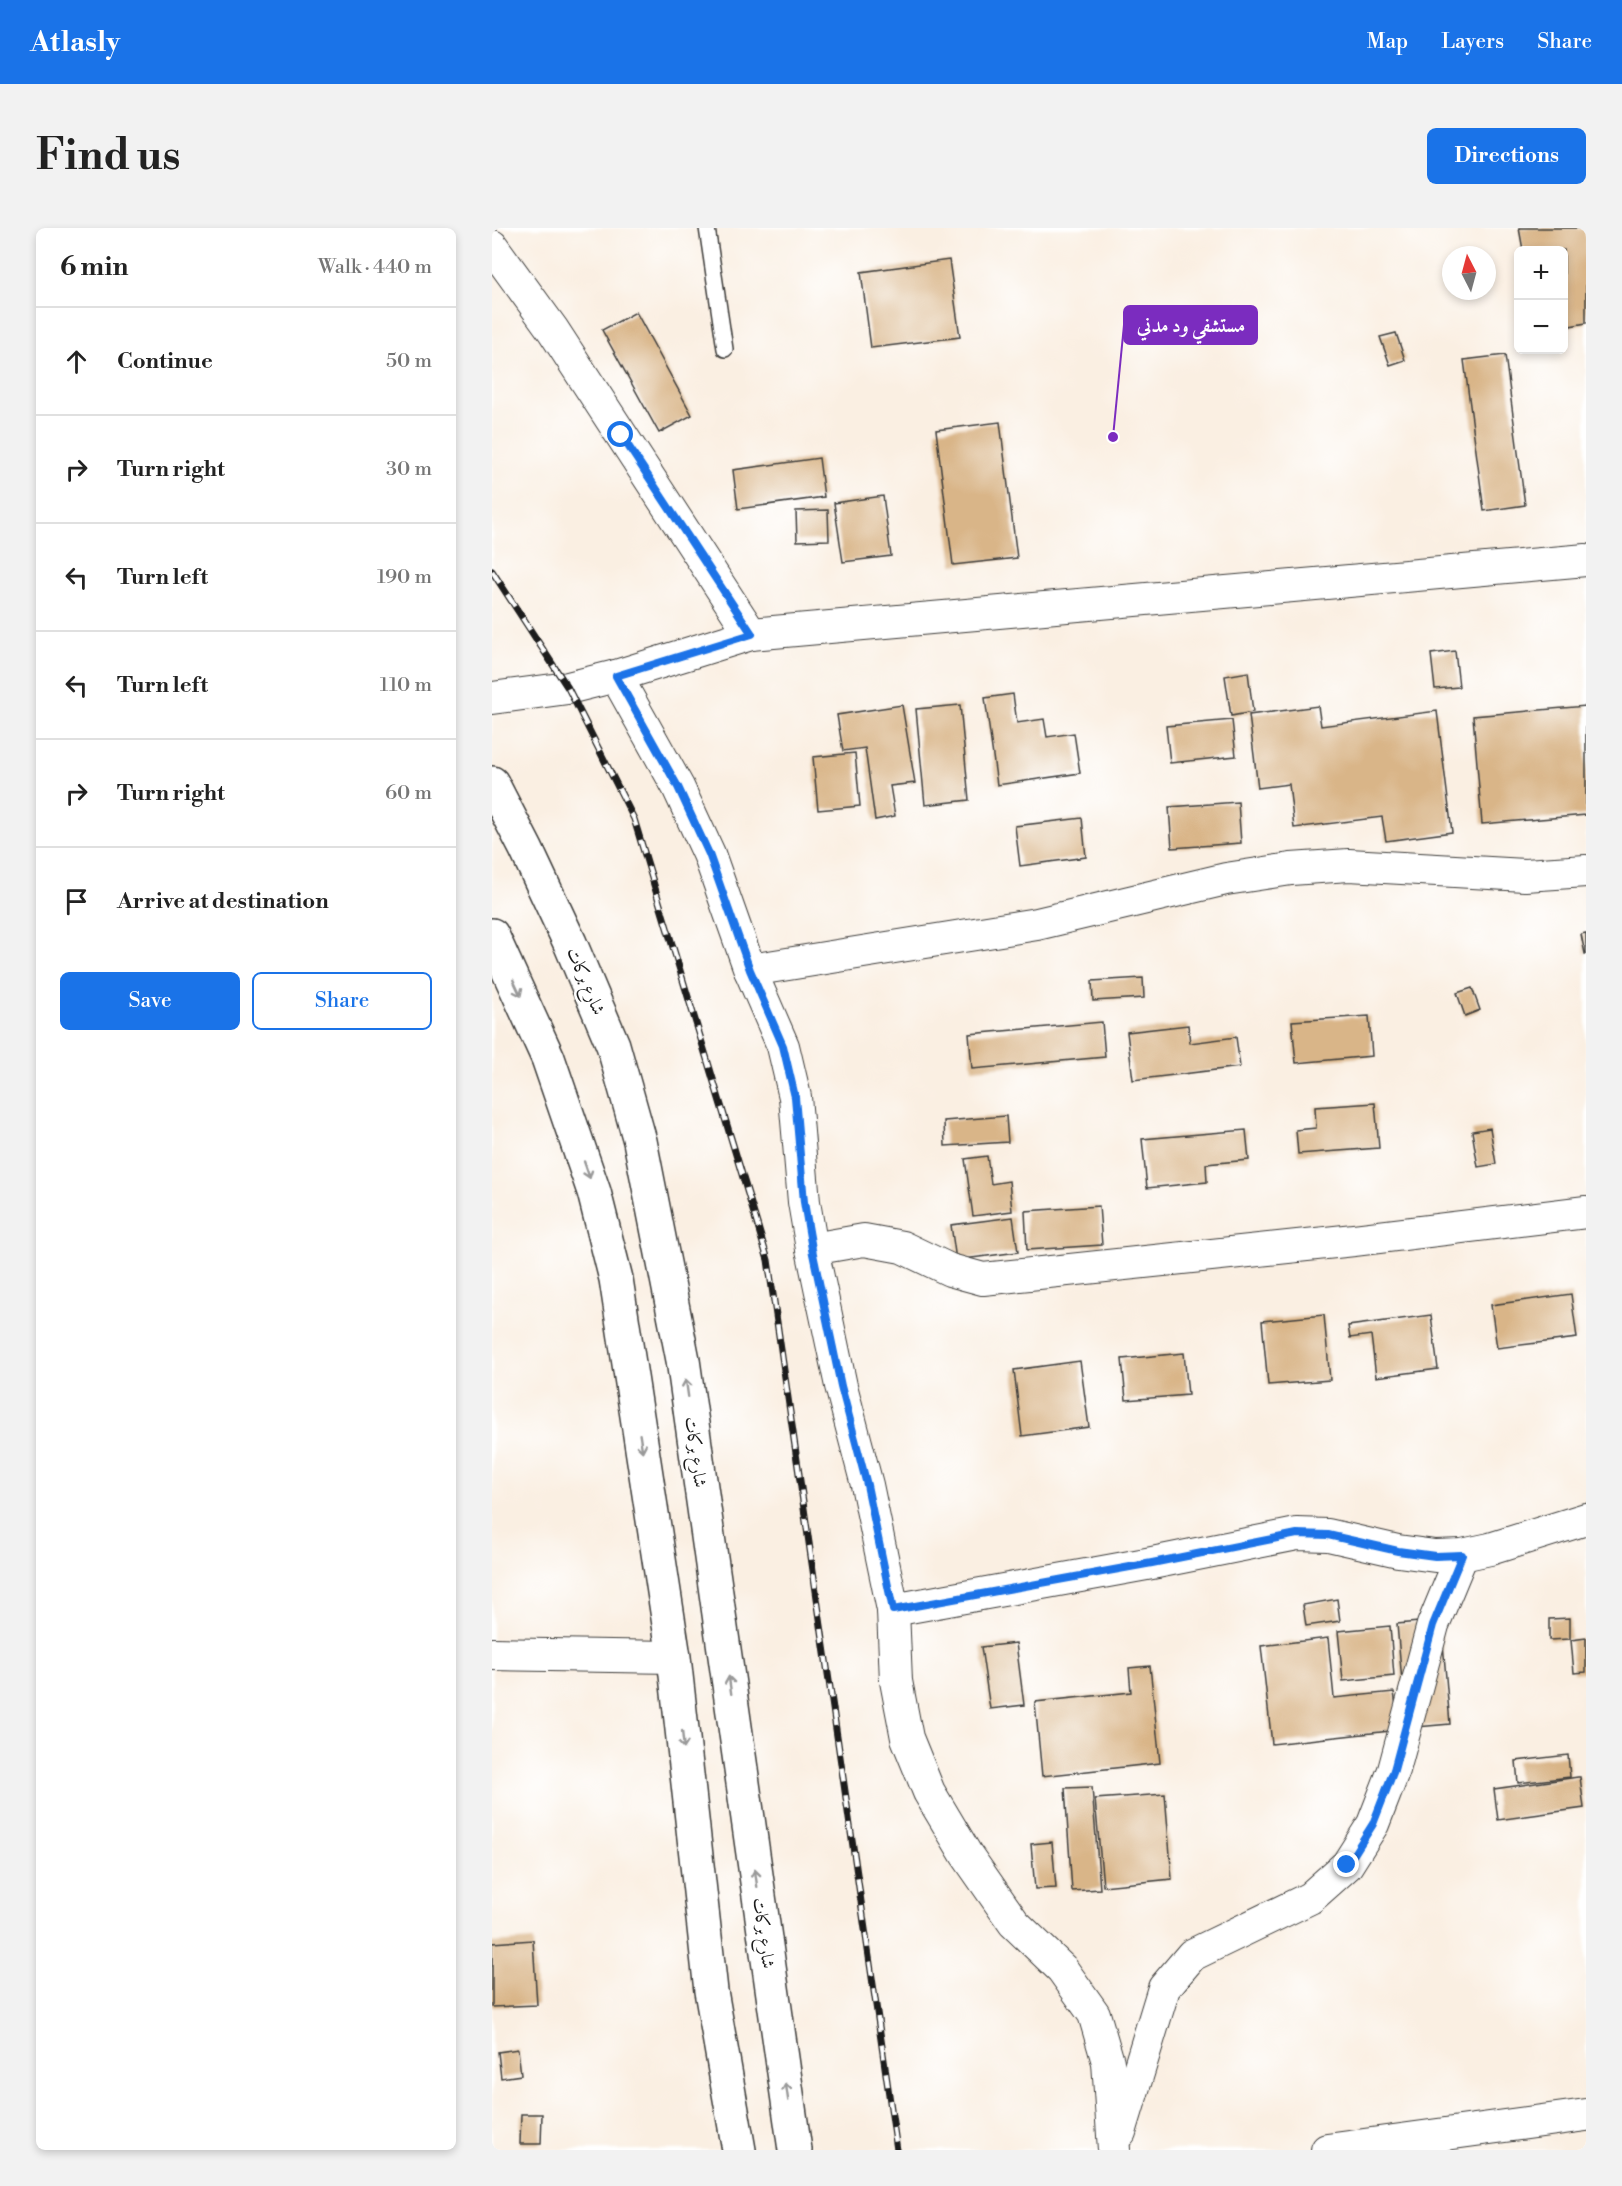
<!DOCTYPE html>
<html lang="en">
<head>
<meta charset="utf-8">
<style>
  body { margin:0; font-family:"Libre Bodoni",Amiri,serif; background:#f2f2f2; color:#222 }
  .controls { position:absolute; right:18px; top:18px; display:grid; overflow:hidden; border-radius:9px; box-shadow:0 3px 9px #0003 }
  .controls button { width:54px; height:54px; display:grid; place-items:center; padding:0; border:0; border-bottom:2px solid #e0e0e0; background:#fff; color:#222; font:30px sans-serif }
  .compass { position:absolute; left:950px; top:18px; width:54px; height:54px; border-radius:50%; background:#fff; box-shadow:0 3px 9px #0003; rotate:354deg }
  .stop { position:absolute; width:18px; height:18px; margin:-14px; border:4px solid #1a73e8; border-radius:50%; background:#fff }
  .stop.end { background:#1a73e8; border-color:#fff; box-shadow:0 2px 6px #0008 }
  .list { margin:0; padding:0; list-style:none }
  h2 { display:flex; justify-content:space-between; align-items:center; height:78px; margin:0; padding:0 24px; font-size:26px }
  h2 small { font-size:20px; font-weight:400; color:#767676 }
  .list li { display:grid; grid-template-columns:39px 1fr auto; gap:18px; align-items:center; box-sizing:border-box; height:108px; padding:0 24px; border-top:2px solid #e0e0e0 }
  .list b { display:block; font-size:22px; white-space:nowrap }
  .list em { font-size:20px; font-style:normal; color:#767676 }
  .actions { display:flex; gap:12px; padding:18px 24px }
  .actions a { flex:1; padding:14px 0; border:2px solid #1a73e8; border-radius:9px; text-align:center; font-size:21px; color:#1a73e8 }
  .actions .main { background:#1a73e8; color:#fff }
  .icon { flex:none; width:33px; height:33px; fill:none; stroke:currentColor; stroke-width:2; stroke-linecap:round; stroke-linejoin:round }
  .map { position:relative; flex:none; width:1094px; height:1922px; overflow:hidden; border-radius:9px }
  header { display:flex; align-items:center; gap:36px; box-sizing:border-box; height:84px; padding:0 30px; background:#1a73e8; color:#fff }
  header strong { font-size:28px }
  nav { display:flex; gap:33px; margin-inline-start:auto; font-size:21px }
  .intro { display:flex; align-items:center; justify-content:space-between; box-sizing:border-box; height:144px; padding:0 36px }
  h1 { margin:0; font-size:42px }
  .button { padding:15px 27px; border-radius:9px; background:#1a73e8; color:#fff; font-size:21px; font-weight:700 }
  main { display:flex; gap:36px; padding:0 36px }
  aside { flex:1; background:#fff; border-radius:9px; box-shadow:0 3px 9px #0003 }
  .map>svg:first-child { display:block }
  .building { fill:#d9b588 }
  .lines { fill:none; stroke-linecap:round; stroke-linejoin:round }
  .lane-casing { stroke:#3d3c3a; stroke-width:18 }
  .street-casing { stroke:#3d3c3a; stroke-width:34 }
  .secondary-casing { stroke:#3d3c3a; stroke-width:36 }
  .lane { stroke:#fff; stroke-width:15 }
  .street { stroke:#fff; stroke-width:32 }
  .secondary { stroke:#fff; stroke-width:33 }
  .rail-casing { stroke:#1c1c1c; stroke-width:7 }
  .rail { stroke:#fff; stroke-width:4.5; stroke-dasharray:14; stroke-linecap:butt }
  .oneway { stroke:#999 }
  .route { stroke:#1a73e8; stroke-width:8 }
  .labels { text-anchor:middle; stroke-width:5; stroke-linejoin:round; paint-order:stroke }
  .street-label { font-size:18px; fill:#1c1c1c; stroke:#fff }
  .leader { fill:none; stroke:#7b2cbf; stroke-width:2 }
  .callout-dot { fill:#7b2cbf; stroke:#fff; stroke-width:2 }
  .callout { fill:#7b2cbf; stroke:#7b2cbf; stroke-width:2 }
  .callout-label { font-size:20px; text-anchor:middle; font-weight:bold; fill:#fff }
</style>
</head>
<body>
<header>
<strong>Atlasly</strong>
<nav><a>Map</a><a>Layers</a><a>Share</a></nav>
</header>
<div class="intro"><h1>Find us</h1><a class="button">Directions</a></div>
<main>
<aside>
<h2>6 min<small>Walk · 440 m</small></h2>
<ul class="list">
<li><svg class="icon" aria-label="ahead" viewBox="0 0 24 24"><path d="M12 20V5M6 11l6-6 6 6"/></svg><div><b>Continue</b></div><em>50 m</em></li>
<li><svg class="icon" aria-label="right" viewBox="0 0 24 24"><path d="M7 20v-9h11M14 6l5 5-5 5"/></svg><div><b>Turn right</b></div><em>30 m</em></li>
<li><svg class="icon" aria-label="left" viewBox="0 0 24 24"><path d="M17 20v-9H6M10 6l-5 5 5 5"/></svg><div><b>Turn left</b></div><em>190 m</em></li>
<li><svg class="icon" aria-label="left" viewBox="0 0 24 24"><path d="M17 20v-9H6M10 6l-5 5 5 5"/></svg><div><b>Turn left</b></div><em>110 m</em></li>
<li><svg class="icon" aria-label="right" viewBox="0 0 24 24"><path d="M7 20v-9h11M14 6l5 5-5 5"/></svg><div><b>Turn right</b></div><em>60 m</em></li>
<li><svg class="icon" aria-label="arrive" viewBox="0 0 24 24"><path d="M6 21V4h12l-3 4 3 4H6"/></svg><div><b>Arrive at destination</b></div></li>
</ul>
<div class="actions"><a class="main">Save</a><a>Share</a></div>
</aside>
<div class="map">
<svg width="1094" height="1922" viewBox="0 0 1094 1922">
  <rect width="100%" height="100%" fill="#fff"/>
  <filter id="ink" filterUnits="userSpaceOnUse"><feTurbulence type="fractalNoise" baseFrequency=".0167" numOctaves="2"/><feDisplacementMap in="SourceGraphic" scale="12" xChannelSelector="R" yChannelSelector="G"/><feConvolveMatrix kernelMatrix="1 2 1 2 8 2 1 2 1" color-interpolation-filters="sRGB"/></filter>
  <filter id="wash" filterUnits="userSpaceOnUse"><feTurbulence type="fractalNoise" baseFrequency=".008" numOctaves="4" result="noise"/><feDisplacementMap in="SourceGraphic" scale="24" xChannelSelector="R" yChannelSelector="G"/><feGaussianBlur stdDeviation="1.35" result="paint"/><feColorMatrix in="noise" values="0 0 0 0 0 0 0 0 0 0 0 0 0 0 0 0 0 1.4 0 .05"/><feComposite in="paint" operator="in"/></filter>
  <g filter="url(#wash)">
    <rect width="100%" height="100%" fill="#faefe2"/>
    <g id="blocks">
      <g class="building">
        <polygon points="1027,0 1094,0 1094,95 1072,99 1072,22 1031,22"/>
        <polygon points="457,32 468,109 379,120 369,44"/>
        <polygon points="144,84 200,187 167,205 110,102"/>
        <polygon points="904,105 913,132 898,137 888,109"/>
        <polygon points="1013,127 1033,277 992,283 972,132"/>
        <polygon points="508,194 525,330 461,337 444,202"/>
        <polygon points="327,230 332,269 246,281 241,242"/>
        <polygon points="391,268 399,328 351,334 342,275"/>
        <polygon points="336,282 337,312 305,313 304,283"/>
        <polygon points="963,423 967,459 943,461 939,426"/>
        <polygon points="756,444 761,484 739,488 733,448"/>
        <polygon points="521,466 525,495 552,491 555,509 582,505 588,545 505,557 493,470"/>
        <polygon points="410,477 423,555 398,558 403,588 383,592 373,520 351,523 345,487"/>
        <polygon points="468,477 477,572 433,577 424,481"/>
        <polygon points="826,478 829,498 945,483 960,604 894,613 890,589 802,600 797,556 766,560 757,487"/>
        <polygon points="1094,478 1094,587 990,596 981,488"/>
        <polygon points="740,492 744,528 678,535 674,498"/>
        <polygon points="363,525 368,578 326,582 321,529"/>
        <polygon points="746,574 749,615 680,620 677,579"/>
        <polygon points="590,590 594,629 528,638 523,598"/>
        <polygon points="1094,705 1094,726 1093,726 1089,706"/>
        <polygon points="651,750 652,770 601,773 600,753"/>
        <polygon points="980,760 988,782 973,788 965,765"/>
        <polygon points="877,788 880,828 804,835 800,793"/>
        <polygon points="610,794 613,829 480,841 477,806"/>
        <polygon points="696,797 698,815 744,809 748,839 641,852 635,804"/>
        <polygon points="883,875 887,920 806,926 804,902 824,900 823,879"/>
        <polygon points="514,888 516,914 453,918 452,893"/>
        <polygon points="998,900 1004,936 986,939 980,903"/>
        <polygon points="754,902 757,932 714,936 715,954 655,960 650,911"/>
        <polygon points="495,928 499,956 517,953 520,983 481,988 473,931"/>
        <polygon points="607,978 610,1017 535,1022 533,983"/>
        <polygon points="521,989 526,1024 464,1032 459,997"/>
        <polygon points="1079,1066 1085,1110 1005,1120 999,1077"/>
        <polygon points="832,1087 838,1152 776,1157 770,1093"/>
        <polygon points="939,1087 946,1141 884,1149 879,1107 858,1110 856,1098"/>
        <polygon points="692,1125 696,1167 634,1172 630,1131"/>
        <polygon points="588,1133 597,1199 530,1208 522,1142"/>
        <polygon points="845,1371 848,1393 814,1398 811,1377"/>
        <polygon points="1078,1390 1078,1411 1057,1412 1057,1391"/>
        <polygon points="949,1392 958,1496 914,1500 905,1396"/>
        <polygon points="898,1398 902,1448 851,1453 846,1403"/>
        <polygon points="836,1410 842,1470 902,1464 907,1502 780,1516 769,1418"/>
        <polygon points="1094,1410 1094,1444 1082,1445 1079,1412"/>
        <polygon points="524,1415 532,1477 498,1481 489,1419"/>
        <polygon points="658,1438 668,1535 550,1548 543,1474 639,1464 637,1440"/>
        <polygon points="1076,1527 1078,1549 1026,1555 1024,1533"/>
        <polygon points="1086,1549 1088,1549 1092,1580 1006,1592 1002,1561"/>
        <polygon points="600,1559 608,1661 580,1663 573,1560"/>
        <polygon points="673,1566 680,1651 611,1658 603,1571"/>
        <polygon points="560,1614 564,1660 543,1661 539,1616"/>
        <polygon points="41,1712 45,1777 0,1779 0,1715"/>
        <polygon points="26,1821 29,1847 9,1850 6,1824"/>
        <polygon points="29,1886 50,1886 49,1916 28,1916"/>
      </g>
    </g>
  </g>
  <g filter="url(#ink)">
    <use href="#blocks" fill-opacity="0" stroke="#3d3c3a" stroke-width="1.5"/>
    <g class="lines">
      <g class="lane-casing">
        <polyline id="lane" points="215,0 233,121"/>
      </g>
      <g class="street-casing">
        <g id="street">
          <polyline points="0,18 61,102 259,406"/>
          <polyline points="124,448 186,559 217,626 258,742 291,818 303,869 312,974 320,1021 349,1158 375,1257 401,1382 404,1453 415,1510 437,1564 474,1626 522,1695 570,1741 602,1786 616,1834 622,1922"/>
          <polyline points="0,470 76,460 124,448 259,406 1094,332"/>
          <polyline points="258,742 545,696 734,651 799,641 857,637 1033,647 1094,643"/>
          <polyline points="320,1021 372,1012 410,1019 458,1042 491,1051 862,1012 1094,984"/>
          <polyline points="401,1382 660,1335 805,1306 836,1307 906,1323 943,1328 970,1327 998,1321 1094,1291"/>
          <polyline points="0,1426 182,1429"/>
          <polyline points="628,1904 672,1760 700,1727 818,1670 855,1637 881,1596 902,1542 941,1397 970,1327"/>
          <polyline points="835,1922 1094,1887"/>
        </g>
      </g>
      <g class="secondary-casing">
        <g id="secondary">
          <polyline points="0,555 34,621 78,715 121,817 148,913 191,1132 303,1922"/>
          <polyline points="0,707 56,830 102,964 124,1051 182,1429 219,1763 247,1922"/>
        </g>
      </g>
      <use href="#lane" class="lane"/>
      <use href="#street" class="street"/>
      <use href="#secondary" class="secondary"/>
      <g class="rail-casing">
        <polyline id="rail" points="0,343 76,460 142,591 276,1032 405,1922"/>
      </g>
      <use href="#rail" class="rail"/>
    </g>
    <defs><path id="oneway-shaft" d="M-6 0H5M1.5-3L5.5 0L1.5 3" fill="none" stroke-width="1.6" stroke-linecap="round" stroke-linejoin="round" transform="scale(1.5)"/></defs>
    <g class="oneway">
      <use href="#oneway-shaft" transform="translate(25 760) rotate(65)"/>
      <use href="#oneway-shaft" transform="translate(95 942) rotate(71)"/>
      <use href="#oneway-shaft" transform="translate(195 1160) rotate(-98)"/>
      <use href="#oneway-shaft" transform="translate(149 1215) rotate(81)"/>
      <use href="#oneway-shaft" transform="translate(238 1457) rotate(-98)"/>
      <use href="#oneway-shaft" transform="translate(191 1512) rotate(84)"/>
      <use href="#oneway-shaft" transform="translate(264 1650) rotate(-98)"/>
      <use href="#oneway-shaft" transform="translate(295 1864) rotate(-98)"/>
    </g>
  </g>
  <g class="lines" filter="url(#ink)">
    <polyline class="route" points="129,207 260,406 124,448 186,559 217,626 258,742 291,818 303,869 312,974 320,1021 349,1158 375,1257 401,1382 660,1335 805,1306 836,1307 906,1323 943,1328 970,1327 941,1397 902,1542 881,1596 855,1637"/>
  </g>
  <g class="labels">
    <g class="street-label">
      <text transform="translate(94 753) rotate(67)" y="6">شارع بركات</text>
      <text transform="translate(204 1224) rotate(82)" y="6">شارع بركات</text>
      <text transform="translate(272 1705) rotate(82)" y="6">شارع بركات</text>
    </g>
  </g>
  <path class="leader" d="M621 209L632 97"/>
  <circle class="callout-dot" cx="621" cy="209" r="6"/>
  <rect class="callout" x="632" y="78" width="133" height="38" rx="6"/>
  <g class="callout-label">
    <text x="699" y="104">مستشفي ود مدني</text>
  </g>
</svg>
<div class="controls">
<button>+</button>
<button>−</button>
</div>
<svg class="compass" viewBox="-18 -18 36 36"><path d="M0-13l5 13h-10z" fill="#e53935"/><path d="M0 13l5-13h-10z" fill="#767676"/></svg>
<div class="stop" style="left:129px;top:207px"></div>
<div class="stop end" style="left:855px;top:1637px"></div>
</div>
</main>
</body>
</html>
